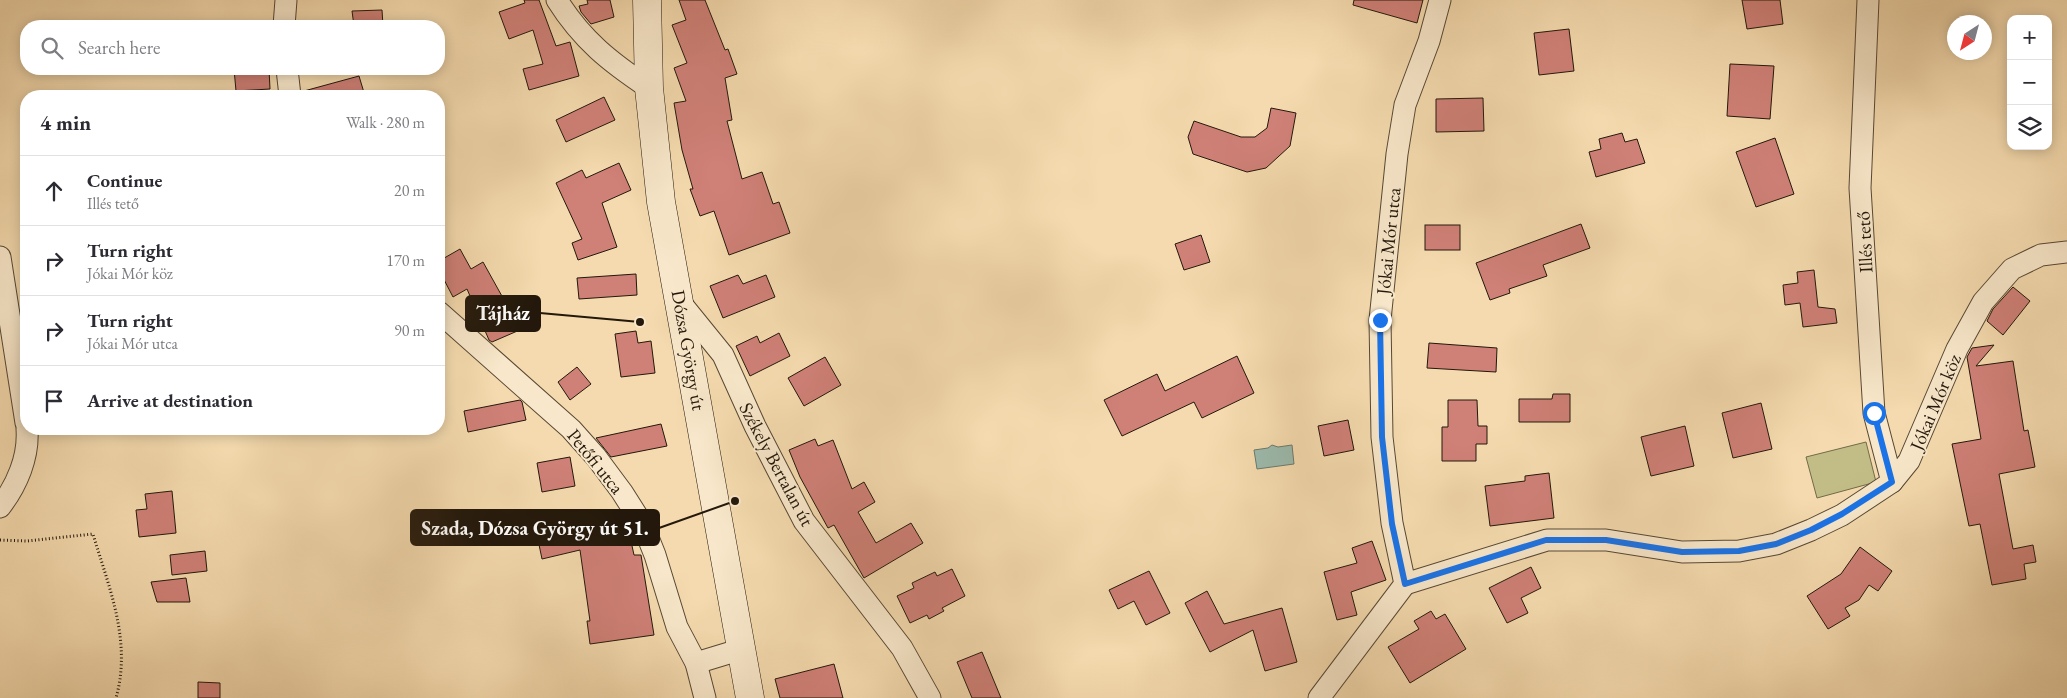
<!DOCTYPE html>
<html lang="en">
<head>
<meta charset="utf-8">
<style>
  body { margin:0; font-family:"EB Garamond",serif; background:#f7f7f7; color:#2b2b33 }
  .controls { position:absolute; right:15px; top:15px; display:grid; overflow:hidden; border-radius:10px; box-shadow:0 2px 12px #0003 }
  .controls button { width:45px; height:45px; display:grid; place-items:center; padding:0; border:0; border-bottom:1px solid #e1e1e2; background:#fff; color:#2b2b33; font:25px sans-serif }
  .compass { position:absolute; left:1947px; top:15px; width:45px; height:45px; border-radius:50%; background:#fff; box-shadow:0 2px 12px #0003; rotate:216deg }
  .stop { position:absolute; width:15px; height:15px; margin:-11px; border:4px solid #1a73e8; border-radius:50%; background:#fff }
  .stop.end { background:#1a73e8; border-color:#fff; box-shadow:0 1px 5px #0008 }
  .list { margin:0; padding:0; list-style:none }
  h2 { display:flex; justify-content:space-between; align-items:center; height:65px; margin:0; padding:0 20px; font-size:21px }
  h2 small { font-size:16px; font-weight:400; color:#7c7c81 }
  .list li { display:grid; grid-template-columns:32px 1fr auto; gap:15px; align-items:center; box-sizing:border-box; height:70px; padding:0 20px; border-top:1px solid #e1e1e2 }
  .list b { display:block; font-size:19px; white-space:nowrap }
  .list p { margin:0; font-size:16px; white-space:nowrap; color:#7c7c81 }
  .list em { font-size:16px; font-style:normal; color:#7c7c81 }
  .icon { flex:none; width:28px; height:28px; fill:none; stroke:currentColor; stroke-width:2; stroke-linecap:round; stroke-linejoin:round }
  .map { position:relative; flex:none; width:2067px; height:698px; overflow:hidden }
  .search { position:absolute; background:#fff; box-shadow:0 2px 12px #0003; left:20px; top:20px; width:425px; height:55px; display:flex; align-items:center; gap:12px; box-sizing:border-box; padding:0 18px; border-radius:20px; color:#7c7c81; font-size:19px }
  .panel { position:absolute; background:#fff; box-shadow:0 2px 12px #0003; left:20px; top:90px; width:425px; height:345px; border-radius:20px }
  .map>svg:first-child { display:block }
  .green { fill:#c2bd86; stroke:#726a48 }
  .water { fill:#9cbaad; stroke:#6c796c }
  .building { fill:#cf8077; stroke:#23180b }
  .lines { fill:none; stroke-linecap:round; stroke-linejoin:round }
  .minor-casing { stroke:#574834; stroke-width:23 }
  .secondary-casing { stroke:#23180b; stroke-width:29 }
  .path { stroke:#23180b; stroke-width:3; stroke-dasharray:1 2.5; stroke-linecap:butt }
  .minor { stroke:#f8e7ca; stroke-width:21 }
  .secondary { stroke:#f8e7ca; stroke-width:28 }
  .route { stroke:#1a73e8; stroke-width:6 }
  .labels { text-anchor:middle; stroke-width:4; stroke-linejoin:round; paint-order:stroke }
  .street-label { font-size:19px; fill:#23180b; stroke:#f8e7ca }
  .leader { fill:none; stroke:#23180b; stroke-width:2 }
  .callout-dot { fill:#23180b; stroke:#f8e7ca; stroke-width:2 }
  .callout { fill:#23180b; stroke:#23180b; stroke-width:2 }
  .callout-label { font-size:20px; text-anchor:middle; font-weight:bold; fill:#fff }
</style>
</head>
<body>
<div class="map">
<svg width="2067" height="698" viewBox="0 0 2067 698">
  <rect width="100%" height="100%" fill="#f4daae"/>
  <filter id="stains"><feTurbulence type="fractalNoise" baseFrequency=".004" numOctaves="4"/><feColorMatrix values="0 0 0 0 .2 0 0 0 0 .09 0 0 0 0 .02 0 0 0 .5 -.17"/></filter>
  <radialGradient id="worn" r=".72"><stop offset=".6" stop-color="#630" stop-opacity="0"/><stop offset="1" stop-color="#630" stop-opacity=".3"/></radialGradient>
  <polygon class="green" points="1866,442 1876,482 1817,498 1806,457"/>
  <polygon class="water" points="1272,445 1278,447 1292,445 1294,464 1257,469 1254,450 1268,448"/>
  <g class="building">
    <polygon points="524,0 539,0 556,46 570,42 579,76 529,90 523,69 543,64 533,30 509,39 499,12 525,3"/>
    <polygon points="587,0 610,0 614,17 591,24 581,12 579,6 588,4"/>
    <polygon points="679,0 705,0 725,50 728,49 737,74 725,78 732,120 727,121 742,179 762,172 773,204 779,202 790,233 729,255 714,211 700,216 690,189 693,189 682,150 674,103 686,101 674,68 687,63 672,25 686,20"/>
    <polygon points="1354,0 1423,0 1417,23 1353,5"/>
    <polygon points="1742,0 1780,0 1783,24 1747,29"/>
    <polygon points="382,10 383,26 354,26 352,11"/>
    <polygon points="1569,29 1574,71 1539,75 1534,33"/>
    <polygon points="1730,64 1774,66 1770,119 1727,116"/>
    <polygon points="234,69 269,69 270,89 236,91"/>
    <polygon points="359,76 365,96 305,96 304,91"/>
    <polygon points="604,97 615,120 566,142 556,120"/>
    <polygon points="1483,98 1484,131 1436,132 1436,99"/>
    <polygon points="1271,108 1296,113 1290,146 1266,168 1247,172 1193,154 1188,137 1194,121 1241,137 1255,137 1267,128"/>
    <polygon points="1622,133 1625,142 1637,139 1645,163 1596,177 1589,152 1601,149 1599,139"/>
    <polygon points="1775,138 1794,194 1756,207 1736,152"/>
    <polygon points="619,163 631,190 602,203 617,247 578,260 572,243 582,239 556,183 582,170 586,178"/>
    <polygon points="1581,224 1590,248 1543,265 1547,276 1509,289 1510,293 1490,300 1476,263"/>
    <rect x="1425" y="225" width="35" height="25"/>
    <polygon points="1201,235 1210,262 1184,270 1175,244"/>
    <polygon points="460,249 471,269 483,262 503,298 507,296 522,329 492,342 489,340 467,289 453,297 439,270 439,261"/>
    <polygon points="1814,270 1818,307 1835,309 1837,323 1803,327 1800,303 1785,305 1783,285 1798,283 1797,272"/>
    <polygon points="636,274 637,295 579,299 577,278"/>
    <polygon points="738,275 743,284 766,275 775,297 723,318 710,286"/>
    <polygon points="2013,287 2030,301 2003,335 1987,321 1993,309"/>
    <polygon points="636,331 638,343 651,341 655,373 621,377 615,334"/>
    <polygon points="779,333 790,356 750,376 736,346 757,336 760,343"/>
    <polygon points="1429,343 1497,348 1496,372 1427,368"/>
    <polygon points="1994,345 1976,366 2013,361 2024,431 2028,430 2035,467 1999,474 2013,549 2033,545 2036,562 2024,564 2026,579 1992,585 1980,524 1969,526 1952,444 1981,439 1967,357 1972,348"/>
    <polygon points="1237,356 1254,393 1202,418 1194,402 1122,436 1104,400 1157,374 1165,391"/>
    <polygon points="825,357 841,385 804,406 788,378"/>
    <polygon points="577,367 591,384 570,400 558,382"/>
    <polygon points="1553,394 1570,394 1570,422 1519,422 1519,399 1552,399"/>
    <polygon points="520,400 522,402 526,420 468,432 464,411"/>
    <polygon points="1448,400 1477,400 1478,426 1487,426 1487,444 1476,444 1476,461 1442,461 1442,427 1448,427"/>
    <polygon points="1761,403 1772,449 1733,458 1722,413"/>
    <polygon points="1348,420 1354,450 1324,456 1318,426"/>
    <polygon points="661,424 667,446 611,457 596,438"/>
    <polygon points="1685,426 1694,466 1651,476 1641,437"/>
    <polygon points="815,439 818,446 833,440 852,489 864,482 875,502 858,512 876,543 911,523 923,543 864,578 834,525 828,528 800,477 789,450"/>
    <polygon points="570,457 575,486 542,492 537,463"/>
    <polygon points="1549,473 1554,518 1490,526 1485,486 1525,481 1525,476"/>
    <polygon points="172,491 176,533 139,537 136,510 147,509 145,494"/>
    <polygon points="622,516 627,523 634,555 641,555 654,635 590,644 587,621 590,621 580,550 542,559 537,535"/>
    <polygon points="1372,541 1386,580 1351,592 1357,615 1337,620 1324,572 1357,563 1352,548"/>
    <polygon points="1860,547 1892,571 1878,591 1869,585 1859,600 1845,608 1850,616 1828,629 1807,596 1841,574"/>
    <polygon points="205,551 207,571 172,575 170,555"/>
    <polygon points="1531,567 1541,588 1521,598 1528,613 1507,623 1489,588"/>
    <polygon points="952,569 965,596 942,608 944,611 929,619 927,615 910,623 897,596 914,588 912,583 935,572 937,576"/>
    <polygon points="1149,571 1170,613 1146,625 1134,601 1118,609 1109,590"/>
    <polygon points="186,578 190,602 157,602 151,582"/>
    <polygon points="1207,591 1224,624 1282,608 1297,662 1265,671 1253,630 1210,652 1185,603"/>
    <polygon points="1431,611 1436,619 1445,614 1466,649 1410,683 1388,647 1419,629 1414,621"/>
    <polygon points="982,652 1001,698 972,698 957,662"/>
    <polygon points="834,664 843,698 780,698 775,679"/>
    <polygon points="198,682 220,683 220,698 198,698"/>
  </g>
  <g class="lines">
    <g class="minor-casing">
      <g id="minor">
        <path d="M557 0C582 40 610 62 649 88"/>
        <polyline points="1868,0 1860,188 1874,413 1892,482"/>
        <polyline points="284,26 286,0"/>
        <polyline points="287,69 290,96"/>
        <polyline points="0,257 26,423"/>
        <polyline points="680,302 723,355 755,426 804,521 902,648 930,698"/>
        <polyline points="439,312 571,429 596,457 622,492 643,525 655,555 677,627 696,663 742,649"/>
        <path d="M0 507C17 485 29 457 27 429"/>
        <polyline points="1405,584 1547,540 1606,540 1682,552 1739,551 1776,544 1811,530 1842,515 1892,482 1909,461 1957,349 1983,302 2012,269 2041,255 2067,252"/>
        <polyline points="696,663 705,698"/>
        <polyline points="1319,698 1405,584 1392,523 1382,437 1380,320 1397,154 1405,105 1429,41 1440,0"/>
      </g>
    </g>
    <g class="secondary-casing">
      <polyline id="secondary" points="647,0 649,88 661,202 750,698"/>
    </g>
    <path class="path" d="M0 540 27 541 93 534C109 588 132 641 116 698"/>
    <use href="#minor" class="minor"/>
    <use href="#secondary" class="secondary"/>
  </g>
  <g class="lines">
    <polyline class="route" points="1380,320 1382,437 1392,524 1405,584 1546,540 1606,540 1682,552 1739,551 1776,544 1811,530 1842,514 1892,482 1874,413"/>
  </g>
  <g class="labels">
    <g class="street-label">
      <text transform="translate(1388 241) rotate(-84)" y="7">Jókai Mór utca</text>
      <text transform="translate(1864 242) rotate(-93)" y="7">Illés tető</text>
      <text transform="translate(689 350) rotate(80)" y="7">Dózsa György út</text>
      <text transform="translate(1935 402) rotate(-67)" y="7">Jókai Mór köz</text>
      <text transform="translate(596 461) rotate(51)" y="7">Petőfi utca</text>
      <text transform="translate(777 464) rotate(62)" y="7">Székely Bertalan út</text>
    </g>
  </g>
  <path class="leader" d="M640 322L540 313M735 501L659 528"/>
  <g class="callout-dot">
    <circle cx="640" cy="322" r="5"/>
    <circle cx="735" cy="501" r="5"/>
  </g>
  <g class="callout">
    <rect x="466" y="296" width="74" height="35" rx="5"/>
    <rect x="411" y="510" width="248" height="35" rx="5"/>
  </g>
  <g class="callout-label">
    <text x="503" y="320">Tájház</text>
    <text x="535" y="535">Szada, Dózsa György út 51.</text>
  </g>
  <rect width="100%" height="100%" filter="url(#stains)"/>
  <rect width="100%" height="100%" fill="url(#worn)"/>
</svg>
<div class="controls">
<button>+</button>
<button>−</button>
<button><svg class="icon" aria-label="layers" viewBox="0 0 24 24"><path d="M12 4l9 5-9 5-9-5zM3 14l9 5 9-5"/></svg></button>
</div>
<svg class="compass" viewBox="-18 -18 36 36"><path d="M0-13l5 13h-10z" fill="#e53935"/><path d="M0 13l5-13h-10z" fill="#7c7c81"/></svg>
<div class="stop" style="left:1874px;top:413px"></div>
<div class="stop end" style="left:1380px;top:320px"></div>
<div class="search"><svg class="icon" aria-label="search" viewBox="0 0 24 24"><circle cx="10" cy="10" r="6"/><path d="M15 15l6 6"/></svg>Search here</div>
<section class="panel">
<h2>4 min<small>Walk · 280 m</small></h2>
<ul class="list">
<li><svg class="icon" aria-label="ahead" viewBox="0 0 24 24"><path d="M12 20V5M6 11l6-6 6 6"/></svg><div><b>Continue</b><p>Illés tető</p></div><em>20 m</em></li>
<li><svg class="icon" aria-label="right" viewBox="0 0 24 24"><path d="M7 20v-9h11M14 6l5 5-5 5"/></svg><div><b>Turn right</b><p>Jókai Mór köz</p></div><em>170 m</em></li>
<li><svg class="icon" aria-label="right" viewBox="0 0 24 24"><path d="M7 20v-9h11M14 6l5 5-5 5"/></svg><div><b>Turn right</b><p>Jókai Mór utca</p></div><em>90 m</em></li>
<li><svg class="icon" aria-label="arrive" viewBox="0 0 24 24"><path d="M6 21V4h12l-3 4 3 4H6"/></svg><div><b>Arrive at destination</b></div></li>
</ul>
</section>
</div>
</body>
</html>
